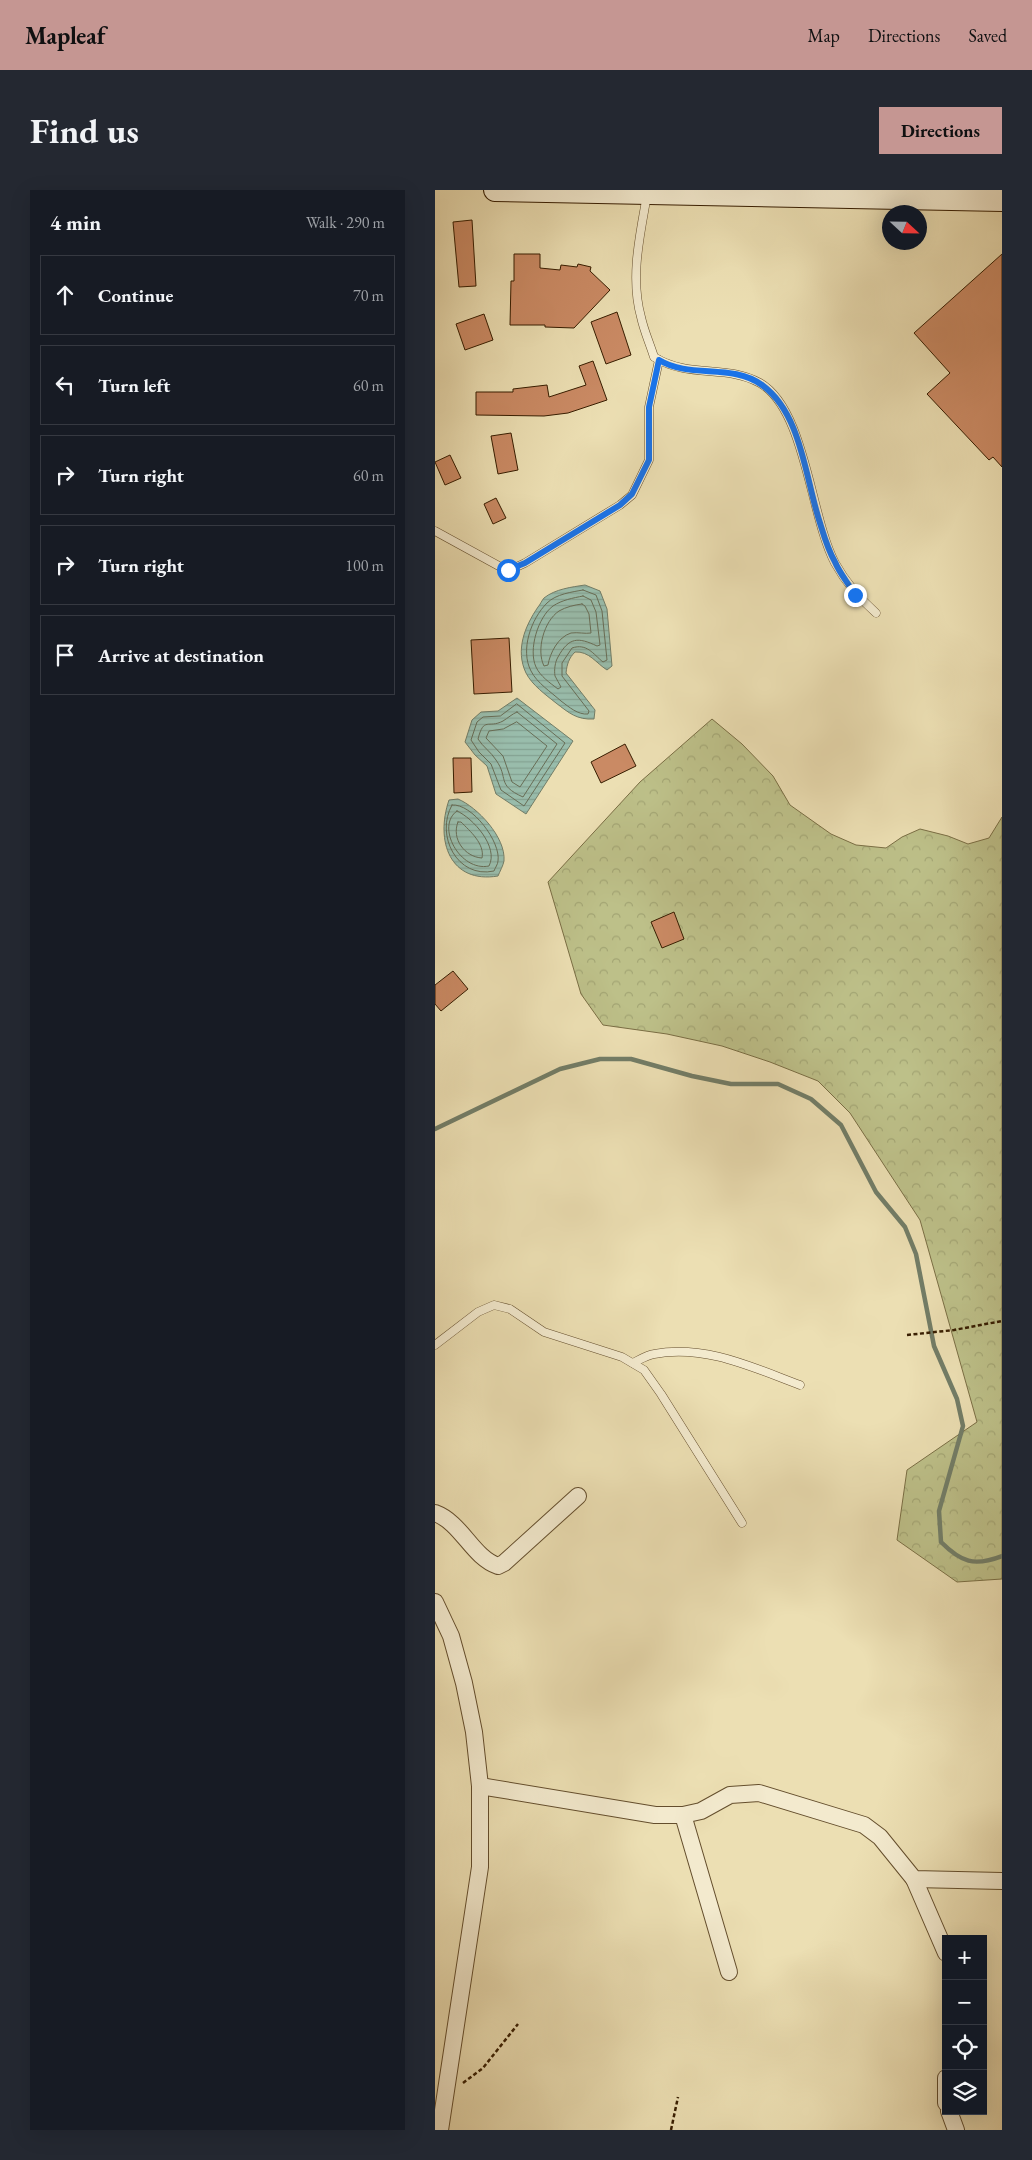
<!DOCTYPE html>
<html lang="en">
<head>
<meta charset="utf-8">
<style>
  body { margin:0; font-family:"EB Garamond",serif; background:#242831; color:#f1f3f6 }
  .controls { position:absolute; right:15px; bottom:15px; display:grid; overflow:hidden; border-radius:0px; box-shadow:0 5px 20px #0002 }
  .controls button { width:45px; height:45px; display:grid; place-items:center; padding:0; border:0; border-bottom:1px solid #363941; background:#171b24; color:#f1f3f6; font:25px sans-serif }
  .compass { position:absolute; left:447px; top:15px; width:45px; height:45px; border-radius:50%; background:#171b24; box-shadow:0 5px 20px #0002; rotate:112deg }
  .stop { position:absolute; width:15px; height:15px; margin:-11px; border:4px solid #1a73e8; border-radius:50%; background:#fff }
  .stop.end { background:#1a73e8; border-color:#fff; box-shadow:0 1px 5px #0008 }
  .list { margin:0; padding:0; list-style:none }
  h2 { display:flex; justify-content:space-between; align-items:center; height:65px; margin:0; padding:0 20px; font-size:21px }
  h2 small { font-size:16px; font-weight:400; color:#9ea1a6 }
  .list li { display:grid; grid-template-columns:32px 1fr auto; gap:15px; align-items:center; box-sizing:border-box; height:80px; margin:0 10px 10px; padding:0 10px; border:1px solid #363941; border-radius:0px }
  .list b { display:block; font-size:19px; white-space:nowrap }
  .list em { font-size:16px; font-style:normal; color:#9ea1a6 }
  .icon { flex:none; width:28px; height:28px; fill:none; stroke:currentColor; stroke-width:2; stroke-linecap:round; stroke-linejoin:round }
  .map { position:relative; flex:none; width:567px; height:1940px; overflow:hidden; border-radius:0px }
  header { display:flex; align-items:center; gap:30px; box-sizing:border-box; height:70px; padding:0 25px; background:#c59692; color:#111 }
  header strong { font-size:24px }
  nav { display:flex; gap:28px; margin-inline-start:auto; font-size:18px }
  .intro { display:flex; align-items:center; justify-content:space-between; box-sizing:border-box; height:120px; padding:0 30px }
  h1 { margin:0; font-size:35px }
  .button { padding:12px 22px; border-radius:0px; background:#c59692; color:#111; font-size:18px; font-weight:700 }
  main { display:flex; gap:30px; padding:0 30px }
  aside { flex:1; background:#171b24; border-radius:0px; box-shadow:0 5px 20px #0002 }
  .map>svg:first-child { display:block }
  .forest { fill:url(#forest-crowns); stroke:#7a6e44 }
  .water { fill:url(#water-rules); stroke:#727d67 }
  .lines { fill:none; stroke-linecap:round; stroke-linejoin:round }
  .shore { stroke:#686d56; stroke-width:1 }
  .stream { stroke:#727d67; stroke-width:4.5 }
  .building { fill:#ca8a64; stroke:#371d00 }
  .lane-casing { stroke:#644e2d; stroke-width:9 }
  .street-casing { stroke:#644e2d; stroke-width:18 }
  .secondary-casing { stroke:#371d00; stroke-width:24 }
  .path { stroke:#371d00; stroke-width:2.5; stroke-dasharray:4 2.5; stroke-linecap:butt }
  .lane { stroke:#f3eace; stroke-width:8 }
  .street { stroke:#f3eace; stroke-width:16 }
  .secondary { stroke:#f3eace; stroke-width:22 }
  .route { stroke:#1a73e8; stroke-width:6 }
</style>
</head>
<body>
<header>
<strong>Mapleaf</strong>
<nav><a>Map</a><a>Directions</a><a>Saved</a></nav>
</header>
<div class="intro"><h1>Find us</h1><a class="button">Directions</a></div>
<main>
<aside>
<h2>4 min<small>Walk · 290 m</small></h2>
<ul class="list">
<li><svg class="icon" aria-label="ahead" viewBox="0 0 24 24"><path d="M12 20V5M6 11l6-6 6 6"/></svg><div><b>Continue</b></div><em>70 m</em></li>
<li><svg class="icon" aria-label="left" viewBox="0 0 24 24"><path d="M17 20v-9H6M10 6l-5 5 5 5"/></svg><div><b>Turn left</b></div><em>60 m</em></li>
<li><svg class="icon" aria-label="right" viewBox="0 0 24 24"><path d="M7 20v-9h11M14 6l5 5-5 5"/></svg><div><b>Turn right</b></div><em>60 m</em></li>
<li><svg class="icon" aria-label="right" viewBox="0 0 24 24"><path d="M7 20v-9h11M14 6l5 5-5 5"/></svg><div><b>Turn right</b></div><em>100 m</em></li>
<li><svg class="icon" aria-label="arrive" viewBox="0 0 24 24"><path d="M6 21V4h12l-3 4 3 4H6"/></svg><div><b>Arrive at destination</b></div></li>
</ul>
</aside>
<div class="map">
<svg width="567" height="1940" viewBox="0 0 567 1940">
  <defs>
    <pattern id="forest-crowns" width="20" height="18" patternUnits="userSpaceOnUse" patternTransform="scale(1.25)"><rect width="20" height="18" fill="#bdc089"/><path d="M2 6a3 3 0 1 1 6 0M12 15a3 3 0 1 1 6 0" fill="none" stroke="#a3a574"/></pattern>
    <pattern id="water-rules" width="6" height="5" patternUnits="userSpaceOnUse" patternTransform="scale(1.25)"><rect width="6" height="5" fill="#99bdac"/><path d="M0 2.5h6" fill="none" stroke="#84a292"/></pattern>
  </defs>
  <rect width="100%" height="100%" fill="#ecdfb3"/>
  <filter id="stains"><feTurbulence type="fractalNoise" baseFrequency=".004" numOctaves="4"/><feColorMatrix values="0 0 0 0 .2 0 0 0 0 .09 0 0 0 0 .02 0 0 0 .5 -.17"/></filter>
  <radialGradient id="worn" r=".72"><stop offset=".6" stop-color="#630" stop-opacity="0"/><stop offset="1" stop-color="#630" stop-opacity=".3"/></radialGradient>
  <polygon class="forest" points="277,529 307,554 338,586 355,615 396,644 421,655 451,658 467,647 485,639 513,646 533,654 554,648 567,627 567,1389 522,1392 462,1350 472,1280 542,1232 485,1030 415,923 383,891 335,872 287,856 232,844 168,835 146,804 113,692 205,592"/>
  <g class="water">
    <path d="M150 395 165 401 172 419 177 476 172 480C161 473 154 461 140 462 134 468 132 474 131 483L160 520 159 529C142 530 134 523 121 513 111 505 97 495 91 483 80 460 90 436 103 417 105 415 107 410 109 408 120 399 137 397 150 395Z"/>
    <polygon points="82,508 138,551 91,624 61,604 52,576 40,565 30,552 37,530 46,522 63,521"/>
    <path d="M23 609C42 617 71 647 69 671 68 676 65 681 63 686 15 694 0 651 14 610Z"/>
  </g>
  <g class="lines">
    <g class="shore">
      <path d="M148 400 161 405 167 421 172 470 168 472C158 464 152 453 137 458L127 473V486L154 521 153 524C143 525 134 517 126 511 116 502 102 493 96 481 85 460 96 429 112 413 121 404 137 402 148 400Z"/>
      <path d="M148 406 156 410 161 422 165 455 162 456C143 447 134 447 123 467 120 472 119 480 120 486 122 490 124 493 126 497L123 499C115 493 105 486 101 477 93 460 103 427 118 416 127 410 138 408 148 406Z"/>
      <path d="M147 414 150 416 154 424 156 443C150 444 143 442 136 443 123 447 115 463 113 475L109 476C101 460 109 431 124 421 131 417 139 415 147 414Z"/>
      <polygon points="82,514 130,553 89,616 66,600 56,574 44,562 36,550 42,532 48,527 65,526"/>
      <path d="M82 522 122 554 88 607C61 595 74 588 61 570 56 562 48 557 43 549 49 526 53 539 68 531 73 528 77 524 82 522Z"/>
      <polygon points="82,532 112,556 85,597 77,592 68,566 51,548 54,541 68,539"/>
      <path d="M17 615C37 613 66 652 63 671 63 674 60 678 59 681 22 689 0 645 17 615Z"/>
      <path d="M22 621C38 628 64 657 54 676 25 682 0 636 22 621Z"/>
      <path d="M23 632H26C35 641 50 654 47 668 30 667 16 649 23 632Z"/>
    </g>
    <path class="stream" d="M0 939 125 879 165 869H196L257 886 296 894H343L376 909 406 935 441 1002 470 1037 481 1064 499 1156 522 1209 528 1236 504 1321 506 1352C526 1372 539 1377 567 1366"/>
  </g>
  <g class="building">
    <polygon points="37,30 41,96 24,97 18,32"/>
    <polygon points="79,64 105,64 105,78 125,80 126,75 142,77 143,74 156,77 155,81 175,100 139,138 110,137 110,135 75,135 76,91 79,91"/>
    <polygon points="567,64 567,277 558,267 554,270 492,204 515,183 479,143"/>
    <polygon points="182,122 196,165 171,174 156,132"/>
    <polygon points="49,124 58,150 30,160 21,134"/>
    <polygon points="158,171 172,210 133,223 109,226 41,225 41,202 78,202 78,199 112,195 114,207 151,195 144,176"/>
    <polygon points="76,243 83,280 63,284 56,246"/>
    <polygon points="15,265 26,288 10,295 0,272"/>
    <polygon points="61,308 71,328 58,334 49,314"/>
    <polygon points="74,448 77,502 39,504 36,450"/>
    <polygon points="190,554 201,576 166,593 156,572"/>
    <polygon points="18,568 36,568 37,602 19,603"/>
    <polygon points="239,722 249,749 227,758 216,732"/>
    <polygon points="18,781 33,799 6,821 0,814 0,795"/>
  </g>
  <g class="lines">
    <g class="lane-casing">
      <g id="lane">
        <path d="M212 5C205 45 195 87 206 127 209 141 215 154 219 167 255 189 291 174 325 193 371 220 375 326 400 373 411 393 424 408 441 423"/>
        <polyline points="0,341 73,381 90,373 185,315 197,305 214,270 214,217 224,170"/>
        <polyline points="0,1155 43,1122 59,1115 75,1119 109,1142 187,1167 209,1180 226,1204 307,1333"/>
        <path d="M198 1173C204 1170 212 1165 219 1164 270 1154 319 1178 365 1195"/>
      </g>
    </g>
    <g class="street-casing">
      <g id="street">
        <path d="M0 1323C27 1333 37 1367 63 1376L69 1373 143 1306"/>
        <polyline points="0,1412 16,1446 29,1493 39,1542 45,1596 45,1677 5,1940"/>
        <polyline points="45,1596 220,1625 248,1625 266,1621 295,1605 324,1603 429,1635 445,1647 479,1689 567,1691"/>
        <polyline points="248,1625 294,1782"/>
        <polyline points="479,1689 511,1763"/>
        <polyline points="511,1888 511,1913"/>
        <polyline points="514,1921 521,1940"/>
      </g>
    </g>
    <g class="secondary-casing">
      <polyline id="secondary" points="60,0 567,10"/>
    </g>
    <g class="path">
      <polyline points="472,1145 519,1140 567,1131"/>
      <polyline points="28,1893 48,1878 83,1834"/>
      <polyline points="236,1940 243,1907"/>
    </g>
    <use href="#lane" class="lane"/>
    <use href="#street" class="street"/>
    <use href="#secondary" class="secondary"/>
  </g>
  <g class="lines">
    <path class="route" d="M73 380 90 373 185 315 197 304 214 270V217L224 170C255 189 297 173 327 195 367 224 370 288 385 333 389 346 393 360 400 372 405 384 414 394 420 405"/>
  </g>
  <rect width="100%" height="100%" filter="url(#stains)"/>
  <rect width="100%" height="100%" fill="url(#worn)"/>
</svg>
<div class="controls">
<button>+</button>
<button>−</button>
<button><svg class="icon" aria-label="locate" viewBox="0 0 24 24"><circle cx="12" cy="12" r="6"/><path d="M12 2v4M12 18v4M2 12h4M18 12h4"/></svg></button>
<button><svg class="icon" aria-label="layers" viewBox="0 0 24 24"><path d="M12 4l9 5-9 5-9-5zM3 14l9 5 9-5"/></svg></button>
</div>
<svg class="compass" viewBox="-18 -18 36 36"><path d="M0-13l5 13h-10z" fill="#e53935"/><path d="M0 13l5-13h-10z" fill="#9ea1a6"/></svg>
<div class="stop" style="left:73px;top:380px"></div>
<div class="stop end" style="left:420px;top:405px"></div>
</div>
</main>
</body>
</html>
